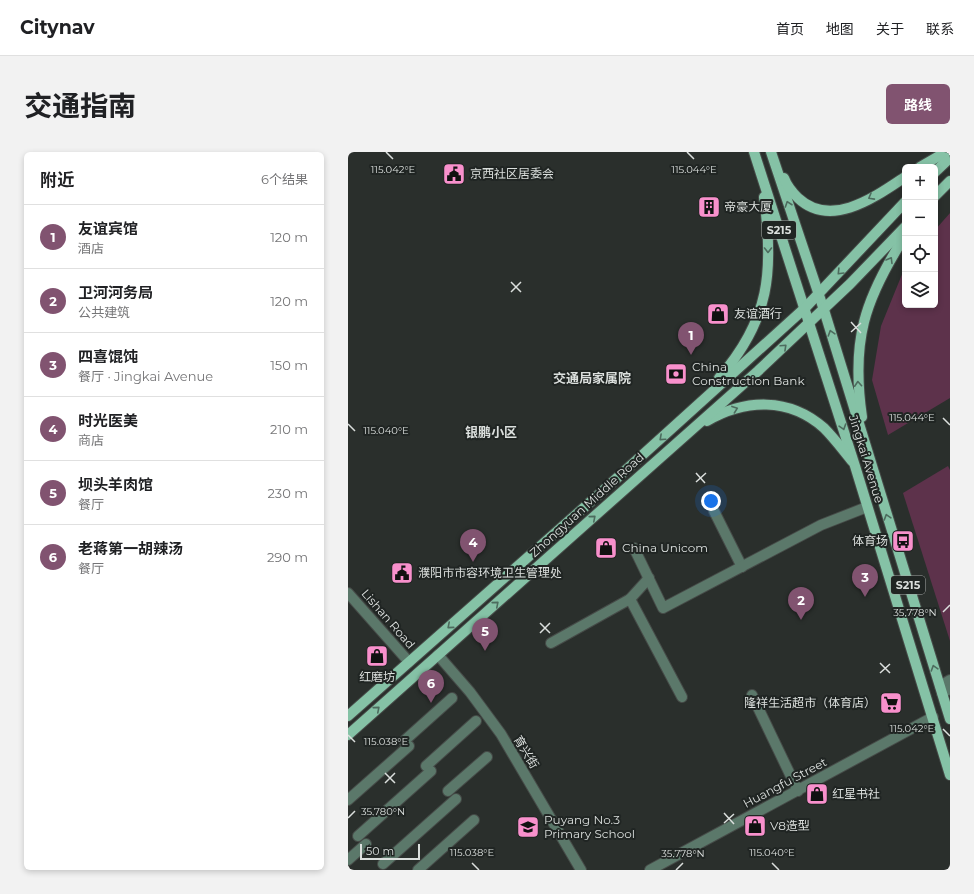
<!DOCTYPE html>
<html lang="zh">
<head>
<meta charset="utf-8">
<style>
  body { margin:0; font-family:Montserrat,"Noto Sans SC",sans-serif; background:#f2f2f2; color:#202124 }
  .controls { position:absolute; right:12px; top:12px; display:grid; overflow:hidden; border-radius:6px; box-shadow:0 2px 6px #0003 }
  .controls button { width:36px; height:36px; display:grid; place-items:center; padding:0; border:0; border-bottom:1px solid #e0e0e0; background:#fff; color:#202124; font:20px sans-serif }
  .scale { position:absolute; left:12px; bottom:10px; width:60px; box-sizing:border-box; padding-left:4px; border:2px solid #dbdfdd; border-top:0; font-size:11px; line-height:14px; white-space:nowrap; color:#dbdfdd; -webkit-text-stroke:3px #202523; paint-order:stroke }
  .you { position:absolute; left:363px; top:349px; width:14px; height:14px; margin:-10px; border:3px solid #fff; border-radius:50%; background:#1a73e8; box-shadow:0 0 0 6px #1a73e833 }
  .badge { display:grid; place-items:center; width:26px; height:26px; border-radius:50%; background:#815370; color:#fff; font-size:13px; font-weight:700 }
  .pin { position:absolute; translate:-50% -33px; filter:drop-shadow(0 1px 2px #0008) }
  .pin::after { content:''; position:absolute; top:21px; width:14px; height:12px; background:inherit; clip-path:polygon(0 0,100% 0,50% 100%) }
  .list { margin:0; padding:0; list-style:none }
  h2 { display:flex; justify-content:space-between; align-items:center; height:52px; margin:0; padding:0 16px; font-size:17px }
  h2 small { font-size:13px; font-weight:400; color:#757577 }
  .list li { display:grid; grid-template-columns:26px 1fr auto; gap:12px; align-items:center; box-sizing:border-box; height:64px; padding:0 16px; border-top:1px solid #e0e0e0 }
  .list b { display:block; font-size:15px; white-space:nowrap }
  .list p { margin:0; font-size:13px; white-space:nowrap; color:#757577 }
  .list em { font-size:13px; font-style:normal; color:#757577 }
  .icon { flex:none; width:22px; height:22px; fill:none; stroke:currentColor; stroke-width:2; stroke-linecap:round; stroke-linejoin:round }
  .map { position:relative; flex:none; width:602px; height:718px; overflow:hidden; border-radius:6px }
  header { display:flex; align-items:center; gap:24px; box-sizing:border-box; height:56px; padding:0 20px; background:#fff; border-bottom:1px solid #e0e0e0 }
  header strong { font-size:19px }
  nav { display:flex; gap:22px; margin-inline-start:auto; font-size:14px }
  .intro { display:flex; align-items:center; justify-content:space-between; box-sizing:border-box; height:96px; padding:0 24px }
  h1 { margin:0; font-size:28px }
  .button { padding:10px 18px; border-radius:6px; background:#815370; color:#fff; font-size:14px; font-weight:700 }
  main { display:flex; gap:24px; padding:0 24px }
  aside { flex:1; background:#fff; border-radius:6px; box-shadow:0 2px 6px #0003 }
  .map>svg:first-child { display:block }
  .park { fill:#5d324b }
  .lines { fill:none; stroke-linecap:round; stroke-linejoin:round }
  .minor-casing { stroke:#464b48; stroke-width:12 }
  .major-casing { stroke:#464b48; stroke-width:12 }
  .minor { stroke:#5b786a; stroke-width:10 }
  .major { stroke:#85c2a6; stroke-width:10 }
  .oneway { stroke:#4d6c5e }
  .ticks { fill:none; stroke:#dbdfdd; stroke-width:1.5 }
  .labels { text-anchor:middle; stroke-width:4; stroke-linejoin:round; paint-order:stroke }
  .shield { fill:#202523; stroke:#a3a7a5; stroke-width:1 }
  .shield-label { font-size:11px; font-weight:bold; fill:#dbdfdd }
  .poi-label { font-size:12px; fill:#dbdfdd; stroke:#202523; text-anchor:start }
  .street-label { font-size:12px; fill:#dbdfdd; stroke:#202523 }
  .neighbourhood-label { font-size:13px; font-weight:bold; fill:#dbdfdd; stroke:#202523 }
  .ticks-label { font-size:10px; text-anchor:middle; fill:#dbdfdd; stroke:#202523; stroke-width:4; stroke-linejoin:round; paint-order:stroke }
</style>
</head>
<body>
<header>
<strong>Citynav</strong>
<nav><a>首页</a><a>地图</a><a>关于</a><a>联系</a></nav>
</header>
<div class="intro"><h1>交通指南</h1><a class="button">路线</a></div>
<main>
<aside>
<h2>附近<small>6个结果</small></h2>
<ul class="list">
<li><span class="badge">1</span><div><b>友谊宾馆</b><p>酒店</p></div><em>120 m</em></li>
<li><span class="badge">2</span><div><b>卫河河务局</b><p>公共建筑</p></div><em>120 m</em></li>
<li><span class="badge">3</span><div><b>四喜馄饨</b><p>餐厅 · Jingkai Avenue</p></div><em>150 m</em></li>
<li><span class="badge">4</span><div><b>时光医美</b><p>商店</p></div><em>210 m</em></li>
<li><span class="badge">5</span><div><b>坝头羊肉馆</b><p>餐厅</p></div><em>230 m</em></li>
<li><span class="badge">6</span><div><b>老蒋第一胡辣汤</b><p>餐厅</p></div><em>290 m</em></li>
</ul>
</aside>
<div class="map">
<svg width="602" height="718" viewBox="0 0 602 718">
  <rect width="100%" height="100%" fill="#2a2f2c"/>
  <g class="park">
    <polygon points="602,61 602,246 540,283 524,228 533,174 557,115 557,153 587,153 587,78"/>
    <polygon points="600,314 602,318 602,489 555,341"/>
  </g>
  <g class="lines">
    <g class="minor-casing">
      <g id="minor">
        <polyline points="366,359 394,415"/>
        <polyline points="286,396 315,456 473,373 519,355"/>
        <polyline points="0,441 61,510"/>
        <polyline points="282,447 334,545"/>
        <polyline points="203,491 282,447 301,426"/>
        <polyline points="90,503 122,540 153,582 233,718"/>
        <polyline points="592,534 602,528"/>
        <polyline points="594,541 602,537"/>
        <polyline points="404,543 450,639"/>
        <polyline points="56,589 104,546"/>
        <polyline points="78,614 128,569"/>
        <polyline points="100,639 139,605"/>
        <polyline points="0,648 61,594"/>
        <polyline points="10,684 83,619"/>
        <polyline points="0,708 18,692"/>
        <polyline points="35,712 108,647"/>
        <polyline points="70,718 126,668"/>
        <polyline points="302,718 585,565"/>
      </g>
    </g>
    <g class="major-casing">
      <g id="major">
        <polyline points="406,0 507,314 602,623"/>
        <polyline points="423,0 476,158 602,567"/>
        <polyline points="572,15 598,0"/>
        <polyline points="587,20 602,6"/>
        <path d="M436 26C439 34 444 40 450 46 483 77 527 45 557 25"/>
        <polyline points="587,44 602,29"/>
        <path d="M371 226C422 168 426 119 416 45"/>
        <path d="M514 265C503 189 516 148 557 84"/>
        <path d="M359 269C397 247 441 245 476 276 486 286 495 298 504 309"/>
        <polyline points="0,564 248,345 457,156 557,50"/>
        <polyline points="0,583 410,219 502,132 557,75"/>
      </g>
    </g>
    <use href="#minor" class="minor"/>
    <use href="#major" class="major"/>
  </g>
  <defs><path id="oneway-chevron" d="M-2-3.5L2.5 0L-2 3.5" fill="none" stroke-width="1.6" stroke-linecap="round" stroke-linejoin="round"/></defs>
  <g class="oneway">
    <use href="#oneway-chevron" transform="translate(523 45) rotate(151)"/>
    <use href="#oneway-chevron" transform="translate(440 52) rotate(-109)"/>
    <use href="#oneway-chevron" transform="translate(420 98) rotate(90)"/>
    <use href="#oneway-chevron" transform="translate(542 108) rotate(-59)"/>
    <use href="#oneway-chevron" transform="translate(492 120) rotate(134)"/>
    <use href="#oneway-chevron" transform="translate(483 181) rotate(-107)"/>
    <use href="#oneway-chevron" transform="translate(436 195) rotate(-43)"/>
    <use href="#oneway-chevron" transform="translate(510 232) rotate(-94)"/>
    <use href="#oneway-chevron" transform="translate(387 257) rotate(-20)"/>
    <use href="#oneway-chevron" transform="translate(495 275) rotate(72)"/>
    <use href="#oneway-chevron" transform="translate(314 286) rotate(138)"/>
    <use href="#oneway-chevron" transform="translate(539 365) rotate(-107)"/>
    <use href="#oneway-chevron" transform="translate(245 366) rotate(-41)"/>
    <use href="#oneway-chevron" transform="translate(148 452) rotate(-41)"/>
    <use href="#oneway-chevron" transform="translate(102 474) rotate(139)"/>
    <use href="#oneway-chevron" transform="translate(586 516) rotate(-107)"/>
    <use href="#oneway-chevron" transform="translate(29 557) rotate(-41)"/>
  </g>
  <path class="ticks" d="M38 0 45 7M339 0 346 7M163 130 173 140M163 140 173 130M503 170 513 181M503 180 513 171M595 266 602 273M0 272 7 279M348 321 357 331M348 330 358 321M595 460 602 453M192 471 202 481M192 481 202 471M532 511 542 521M532 521 542 512M595 577 602 584M0 583 7 590M37 621 47 631M37 631 47 621M376 661 386 672M0 666 7 659M376 671 386 662M124 711 131 718M424 711 431 718M328 718 335 711"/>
  <defs>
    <g id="civic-square" transform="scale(1.15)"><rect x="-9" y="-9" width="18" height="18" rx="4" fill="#f890cc" stroke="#202523"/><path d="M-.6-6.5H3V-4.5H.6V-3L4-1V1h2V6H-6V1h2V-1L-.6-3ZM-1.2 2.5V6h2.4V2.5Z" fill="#111"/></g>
    <g id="building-square" transform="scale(1.15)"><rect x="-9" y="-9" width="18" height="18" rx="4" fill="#f890cc" stroke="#202523"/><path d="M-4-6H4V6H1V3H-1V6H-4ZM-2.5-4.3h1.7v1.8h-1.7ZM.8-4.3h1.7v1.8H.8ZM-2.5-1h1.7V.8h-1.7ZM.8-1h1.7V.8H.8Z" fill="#111"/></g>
    <g id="shop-square" transform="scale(1.15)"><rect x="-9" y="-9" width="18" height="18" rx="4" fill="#f890cc" stroke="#202523"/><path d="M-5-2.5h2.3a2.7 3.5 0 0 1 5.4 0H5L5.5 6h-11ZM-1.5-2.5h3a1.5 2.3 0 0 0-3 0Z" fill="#111"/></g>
    <g id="bank-square" transform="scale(1.15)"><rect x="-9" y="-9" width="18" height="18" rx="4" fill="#f890cc" stroke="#202523"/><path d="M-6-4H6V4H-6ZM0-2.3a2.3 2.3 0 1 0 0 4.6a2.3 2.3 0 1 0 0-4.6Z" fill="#111"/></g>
    <g id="bus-square" transform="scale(1.15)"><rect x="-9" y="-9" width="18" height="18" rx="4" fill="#f890cc" stroke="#202523"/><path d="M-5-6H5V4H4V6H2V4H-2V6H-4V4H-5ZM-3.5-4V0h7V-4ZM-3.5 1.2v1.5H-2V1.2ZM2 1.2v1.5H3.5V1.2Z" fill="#111"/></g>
    <g id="supermarket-square" transform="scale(1.15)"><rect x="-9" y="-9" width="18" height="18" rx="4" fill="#f890cc" stroke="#202523"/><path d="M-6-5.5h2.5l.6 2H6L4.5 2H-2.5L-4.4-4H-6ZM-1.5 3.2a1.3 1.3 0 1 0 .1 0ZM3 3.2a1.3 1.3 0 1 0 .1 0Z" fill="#111"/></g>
    <g id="school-square" transform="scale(1.15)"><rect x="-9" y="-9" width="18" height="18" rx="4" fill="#f890cc" stroke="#202523"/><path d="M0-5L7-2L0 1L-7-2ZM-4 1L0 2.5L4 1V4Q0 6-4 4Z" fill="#111"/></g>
  </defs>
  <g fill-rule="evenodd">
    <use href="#civic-square" x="106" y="22"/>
    <use href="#building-square" x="361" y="55"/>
    <use href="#shop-square" x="370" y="162"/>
    <use href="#bank-square" x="328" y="222"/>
    <use href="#bus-square" x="555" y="389"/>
    <use href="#shop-square" x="258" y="396"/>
    <use href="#civic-square" x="54" y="421"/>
    <use href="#shop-square" x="29" y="504"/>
    <use href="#supermarket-square" x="543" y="551"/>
    <use href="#shop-square" x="469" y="642"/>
    <use href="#shop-square" x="407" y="674"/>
    <use href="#school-square" x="180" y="675"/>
  </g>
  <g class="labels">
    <g class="shield">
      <rect x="414" y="69" width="34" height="18" rx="3"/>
      <rect x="543" y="424" width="34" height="18" rx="3"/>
    </g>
    <g class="shield-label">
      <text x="431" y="82">S215</text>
      <text x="560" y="437">S215</text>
    </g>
    <g class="poi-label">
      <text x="122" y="26">京西社区居委会</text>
      <text x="376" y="59">帝豪大厦</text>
      <text x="386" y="166">友谊酒行</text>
      <text x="344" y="219">China<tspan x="344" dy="14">Construction Bank</tspan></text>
      <text x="540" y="393" text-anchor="end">体育场</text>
      <text x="274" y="400">China Unicom</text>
      <text x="70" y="425">濮阳市市容环境卫生管理处</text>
      <text x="29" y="529" text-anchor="middle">红磨坊</text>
      <text x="528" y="555" text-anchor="end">隆祥生活超市（体育店）</text>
      <text x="484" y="646">红星书社</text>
      <text x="196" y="672">Puyang No.3<tspan x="196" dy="14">Primary School</tspan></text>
      <text x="422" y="678">V8造型</text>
    </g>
    <g class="street-label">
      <text transform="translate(518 307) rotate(73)" y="4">Jingkai Avenue</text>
      <text transform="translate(239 353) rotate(-42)" y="4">Zhongyuan Middle Road</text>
      <text transform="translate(40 467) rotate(49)" y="4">Lishan Road</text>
      <text transform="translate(178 600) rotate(59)" y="4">育兴街</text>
      <text transform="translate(437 631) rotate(-28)" y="4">Huangfu Street</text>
    </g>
    <g class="neighbourhood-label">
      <text x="244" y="231">交通局家属院</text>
      <text x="143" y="285">银鹏小区</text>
    </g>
  </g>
  <g class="ticks-label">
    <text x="346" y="21">115.044°E</text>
    <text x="45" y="21">115.042°E</text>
    <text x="564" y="269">115.044°E</text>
    <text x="38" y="282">115.040°E</text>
    <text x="567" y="464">35.778°N</text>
    <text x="564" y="580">115.042°E</text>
    <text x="38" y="593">115.038°E</text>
    <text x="35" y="663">35.780°N</text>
    <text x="124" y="704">115.038°E</text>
    <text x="424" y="704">115.040°E</text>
    <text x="335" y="705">35.778°N</text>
  </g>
</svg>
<div class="controls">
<button>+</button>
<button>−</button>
<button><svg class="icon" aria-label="locate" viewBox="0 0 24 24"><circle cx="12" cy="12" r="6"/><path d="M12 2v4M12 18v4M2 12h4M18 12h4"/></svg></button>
<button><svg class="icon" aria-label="layers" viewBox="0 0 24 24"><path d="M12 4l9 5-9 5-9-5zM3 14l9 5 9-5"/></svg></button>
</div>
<div class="scale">50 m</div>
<div class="you"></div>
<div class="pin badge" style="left:343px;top:203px">1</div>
<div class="pin badge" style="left:453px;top:468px">2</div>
<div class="pin badge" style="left:517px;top:445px">3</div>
<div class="pin badge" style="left:125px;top:410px">4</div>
<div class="pin badge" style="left:137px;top:499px">5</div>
<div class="pin badge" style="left:83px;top:551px">6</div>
</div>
</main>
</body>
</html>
